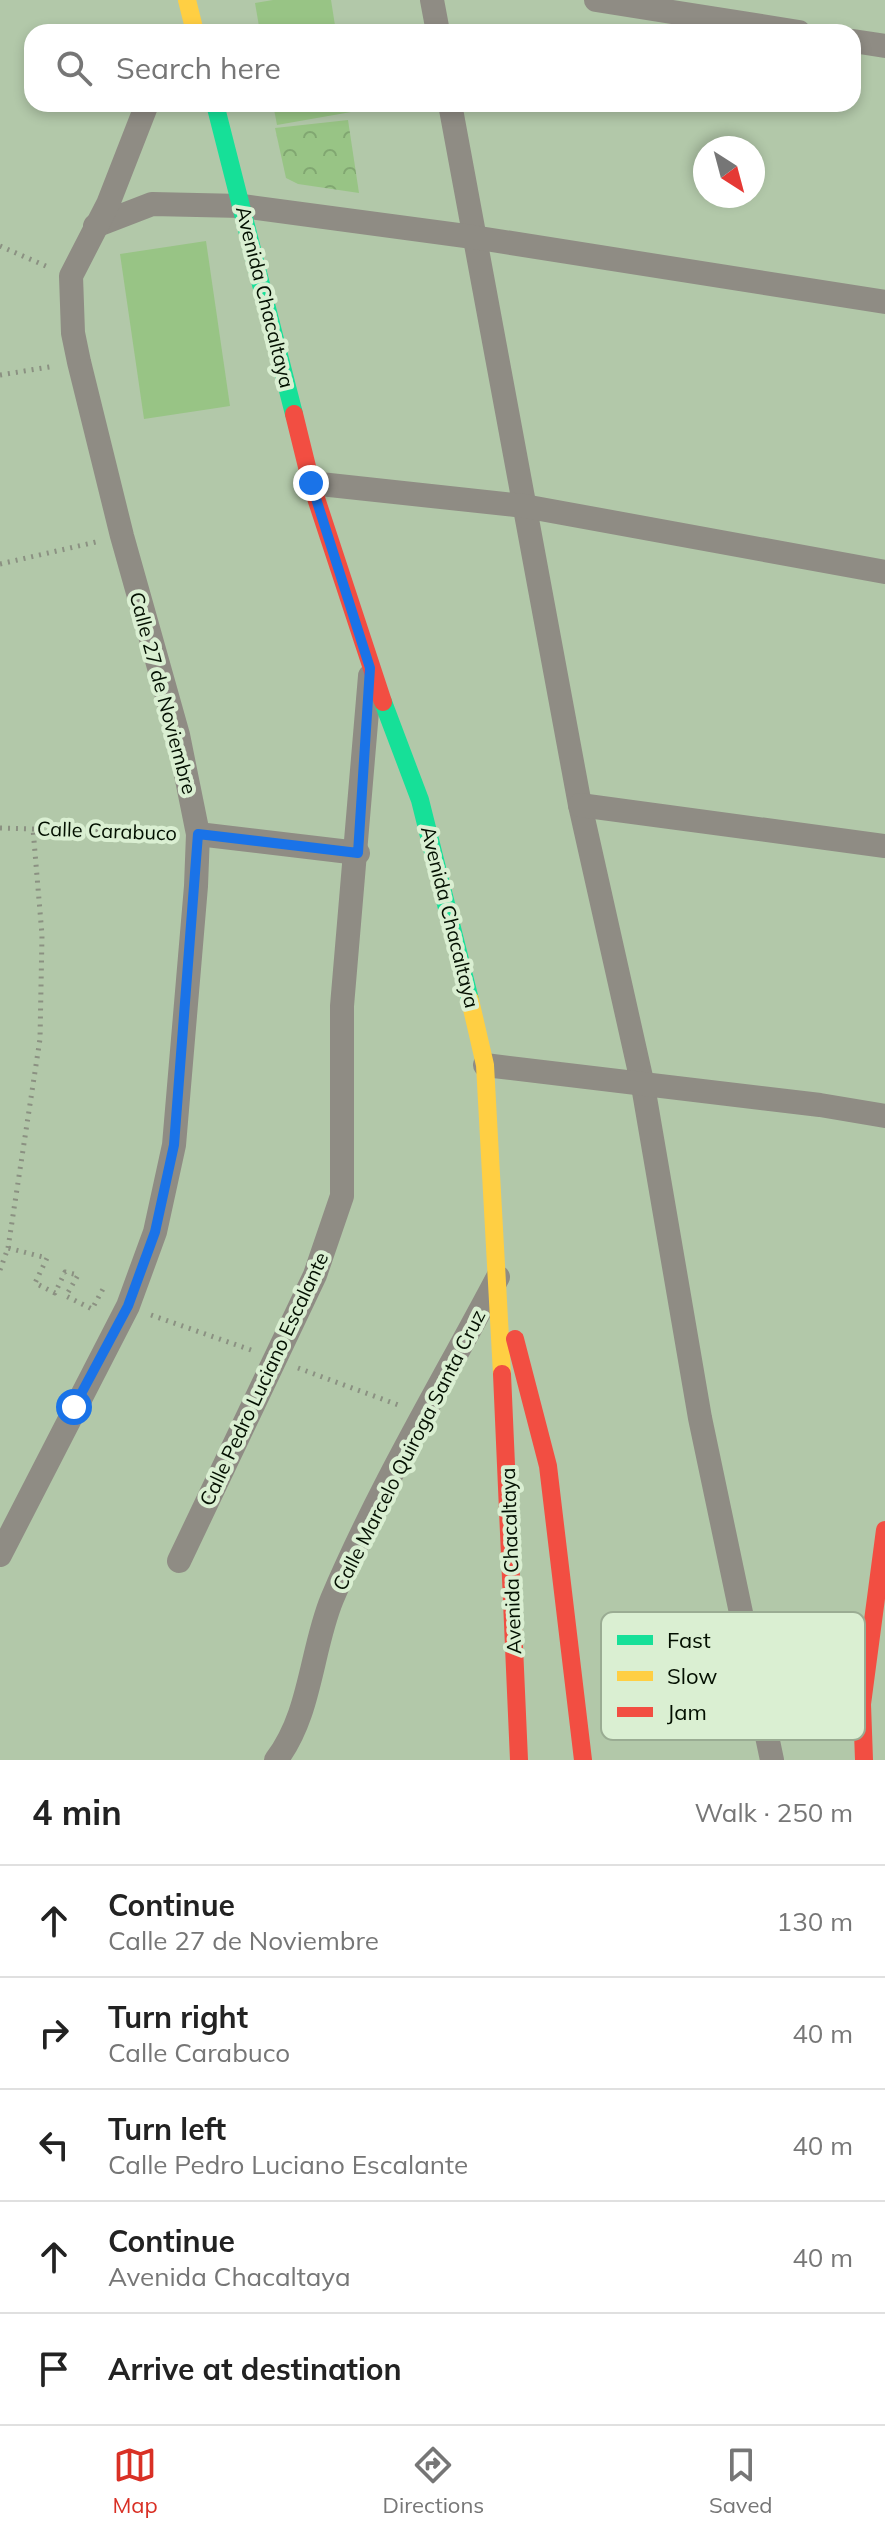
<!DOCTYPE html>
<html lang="en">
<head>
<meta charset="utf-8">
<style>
  body { margin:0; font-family:Mulish,sans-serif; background:#f6f6f6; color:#222 }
  .compass { position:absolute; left:693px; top:136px; width:72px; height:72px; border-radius:50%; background:#fff; box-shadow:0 4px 12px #0003; rotate:144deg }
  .stop { position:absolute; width:24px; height:24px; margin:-18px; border:6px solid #1a73e8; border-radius:50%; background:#fff }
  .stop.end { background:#1a73e8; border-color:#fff; box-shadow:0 2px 8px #0008 }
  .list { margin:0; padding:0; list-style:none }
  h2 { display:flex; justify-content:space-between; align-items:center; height:104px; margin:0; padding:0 32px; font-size:34px }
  h2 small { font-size:26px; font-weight:400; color:#767676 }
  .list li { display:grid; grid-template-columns:52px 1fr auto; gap:24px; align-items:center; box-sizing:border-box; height:112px; padding:0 32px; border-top:2px solid #e0e0e0 }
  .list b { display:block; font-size:30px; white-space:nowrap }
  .list p { margin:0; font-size:26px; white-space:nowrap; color:#767676 }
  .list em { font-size:26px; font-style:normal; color:#767676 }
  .icon { flex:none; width:44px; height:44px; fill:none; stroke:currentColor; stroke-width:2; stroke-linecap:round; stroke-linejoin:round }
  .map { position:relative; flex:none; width:885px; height:1760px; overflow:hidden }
  .search { position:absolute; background:#fff; box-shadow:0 4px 12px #0003; left:24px; right:24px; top:24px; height:88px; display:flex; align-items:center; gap:20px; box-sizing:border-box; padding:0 28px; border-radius:24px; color:#767676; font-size:30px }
  .sheet { height:664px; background:#fff }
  nav { display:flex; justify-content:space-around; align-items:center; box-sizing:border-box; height:112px; border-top:2px solid #e0e0e0; background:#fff; font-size:22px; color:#767676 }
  nav a { display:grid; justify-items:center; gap:4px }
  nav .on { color:#d93025 }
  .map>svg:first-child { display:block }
  .park { fill:url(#park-crowns) }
  .garden { fill:#98c485 }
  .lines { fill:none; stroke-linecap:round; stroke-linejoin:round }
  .path { stroke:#8b9182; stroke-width:5; stroke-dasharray:2 6; stroke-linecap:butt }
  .street { stroke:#8f8c84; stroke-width:24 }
  .fast { stroke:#16e098; stroke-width:18 }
  .slow { stroke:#ffcf43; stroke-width:18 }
  .jam { stroke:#f24e42; stroke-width:18 }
  .route { stroke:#1a73e8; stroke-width:10 }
  .labels { text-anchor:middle; stroke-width:8; stroke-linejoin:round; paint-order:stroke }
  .street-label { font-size:20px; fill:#030f00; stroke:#daefd2 }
  .key { fill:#daefd2; stroke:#9aac93; stroke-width:2 }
  .key-label { font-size:22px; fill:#030f00 }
</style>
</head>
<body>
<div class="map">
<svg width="885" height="1760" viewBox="0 0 885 1760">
  <defs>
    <pattern id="park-crowns" width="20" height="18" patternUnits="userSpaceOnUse" patternTransform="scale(2)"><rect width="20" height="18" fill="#98c485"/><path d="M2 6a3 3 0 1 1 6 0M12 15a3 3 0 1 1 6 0" fill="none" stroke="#81a771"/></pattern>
  </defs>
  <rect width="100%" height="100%" fill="#b2c8a9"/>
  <polygon class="park" points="348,120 359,193 298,184 286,178 275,128"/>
  <g class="garden">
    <polygon points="273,0 331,0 336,32 260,32 255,3"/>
    <polygon points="273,104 349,104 351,112 277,125"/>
    <polygon points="206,241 230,406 144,419 120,254"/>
  </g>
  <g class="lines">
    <g class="path">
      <polyline points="0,246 48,267"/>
      <polyline points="0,375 55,366"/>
      <polyline points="0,564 96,542"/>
      <polyline points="0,828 173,833"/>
      <polyline points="8,1248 40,1039 42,935 33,829"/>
      <polyline points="0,1270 8,1248 47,1258 35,1283 55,1293 65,1272 78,1275 66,1296 92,1309 103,1289"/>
      <polyline points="151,1315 251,1350"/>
      <polyline points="298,1368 401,1406"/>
    </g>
    <g class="street">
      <polyline points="432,0 438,32"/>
      <polyline points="596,0 799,32"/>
      <polyline points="853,41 885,46"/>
      <polyline points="450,104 580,805 643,1086 700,1418 772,1760"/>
      <polyline points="95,226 152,204 242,206 473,237 885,302"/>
      <polyline points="311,483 524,506 885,572"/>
      <polyline points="580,805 885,846"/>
      <polyline points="198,834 358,853"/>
      <polyline points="485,1065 820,1105 885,1116"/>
      <polyline points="0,1555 128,1306 155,1232 174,1145 196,886 198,834 178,735 122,536 79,362 73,333 71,276 108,204 147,104"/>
      <polyline points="179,1561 315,1275 342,1196 342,1006 370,676"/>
      <path d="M276 1760C311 1715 311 1650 332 1599 379 1488 442 1383 498 1277"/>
    </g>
    <g class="fast">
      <polyline points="215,104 294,414"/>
      <polyline points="383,702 420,800 470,1000"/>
    </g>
    <g class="slow">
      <polyline points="187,0 195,32"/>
      <polyline points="470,1000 485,1065 502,1374"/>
    </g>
    <g class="jam">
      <polyline points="294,414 311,483 383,702"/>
      <polyline points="515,1339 548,1466 583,1760"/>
      <polyline points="502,1374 519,1760"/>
      <polyline points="864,1760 862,1704 885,1530"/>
    </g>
  </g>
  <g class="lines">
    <polyline class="route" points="74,1407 128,1306 155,1232 174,1145 198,834 358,853 370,668 311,483"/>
  </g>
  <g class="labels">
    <g class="street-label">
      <text transform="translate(265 297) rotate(76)" y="7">Avenida Chacaltaya</text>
      <text transform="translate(163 693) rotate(75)" y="7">Calle 27 de Noviembre</text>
      <text transform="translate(107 831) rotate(2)" y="7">Calle Carabuco</text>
      <text transform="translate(450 917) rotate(76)" y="7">Avenida Chacaltaya</text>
      <text transform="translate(264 1379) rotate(-65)" y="7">Calle Pedro Luciano Escalante</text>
      <text transform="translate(409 1450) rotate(-63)" y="7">Calle Marcelo Quiroga Santa Cruz</text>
      <text transform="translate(511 1561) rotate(-92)" y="7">Avenida Chacaltaya</text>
    </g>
  </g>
  <rect x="601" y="1612" width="264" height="128" rx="12" class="key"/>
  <rect x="617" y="1635" width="36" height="10" fill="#16e098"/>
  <rect x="617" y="1671" width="36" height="10" fill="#ffcf43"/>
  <rect x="617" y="1707" width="36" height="10" fill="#f24e42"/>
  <g class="key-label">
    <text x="667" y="1648">Fast</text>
    <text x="667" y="1684">Slow</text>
    <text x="667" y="1720">Jam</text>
  </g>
</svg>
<svg class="compass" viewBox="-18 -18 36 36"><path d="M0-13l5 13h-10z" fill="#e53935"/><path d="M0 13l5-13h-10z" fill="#767676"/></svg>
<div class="stop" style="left:74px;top:1407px"></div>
<div class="stop end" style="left:311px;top:483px"></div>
<div class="search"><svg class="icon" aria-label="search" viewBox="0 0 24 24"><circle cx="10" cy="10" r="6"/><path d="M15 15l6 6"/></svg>Search here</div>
</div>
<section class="sheet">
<h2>4 min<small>Walk · 250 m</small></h2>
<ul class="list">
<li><svg class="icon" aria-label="ahead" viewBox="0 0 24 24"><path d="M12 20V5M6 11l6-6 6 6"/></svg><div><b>Continue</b><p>Calle 27 de Noviembre</p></div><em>130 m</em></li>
<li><svg class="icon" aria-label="right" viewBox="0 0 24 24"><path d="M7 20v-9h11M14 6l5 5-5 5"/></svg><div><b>Turn right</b><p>Calle Carabuco</p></div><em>40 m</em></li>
<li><svg class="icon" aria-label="left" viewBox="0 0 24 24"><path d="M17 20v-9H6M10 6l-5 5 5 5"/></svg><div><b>Turn left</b><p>Calle Pedro Luciano Escalante</p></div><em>40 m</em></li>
<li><svg class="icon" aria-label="ahead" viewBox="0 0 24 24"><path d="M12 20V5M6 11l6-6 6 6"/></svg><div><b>Continue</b><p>Avenida Chacaltaya</p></div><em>40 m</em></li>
<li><svg class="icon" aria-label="arrive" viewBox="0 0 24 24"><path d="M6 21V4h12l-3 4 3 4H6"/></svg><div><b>Arrive at destination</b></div></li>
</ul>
</section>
<nav>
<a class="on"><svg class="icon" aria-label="map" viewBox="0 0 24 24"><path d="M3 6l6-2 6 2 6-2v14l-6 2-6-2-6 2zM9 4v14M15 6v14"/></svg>Map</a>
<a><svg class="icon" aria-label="directions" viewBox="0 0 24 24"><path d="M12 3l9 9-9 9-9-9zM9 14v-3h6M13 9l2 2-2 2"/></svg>Directions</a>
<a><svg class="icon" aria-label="saved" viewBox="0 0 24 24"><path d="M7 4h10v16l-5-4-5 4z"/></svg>Saved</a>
</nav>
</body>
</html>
